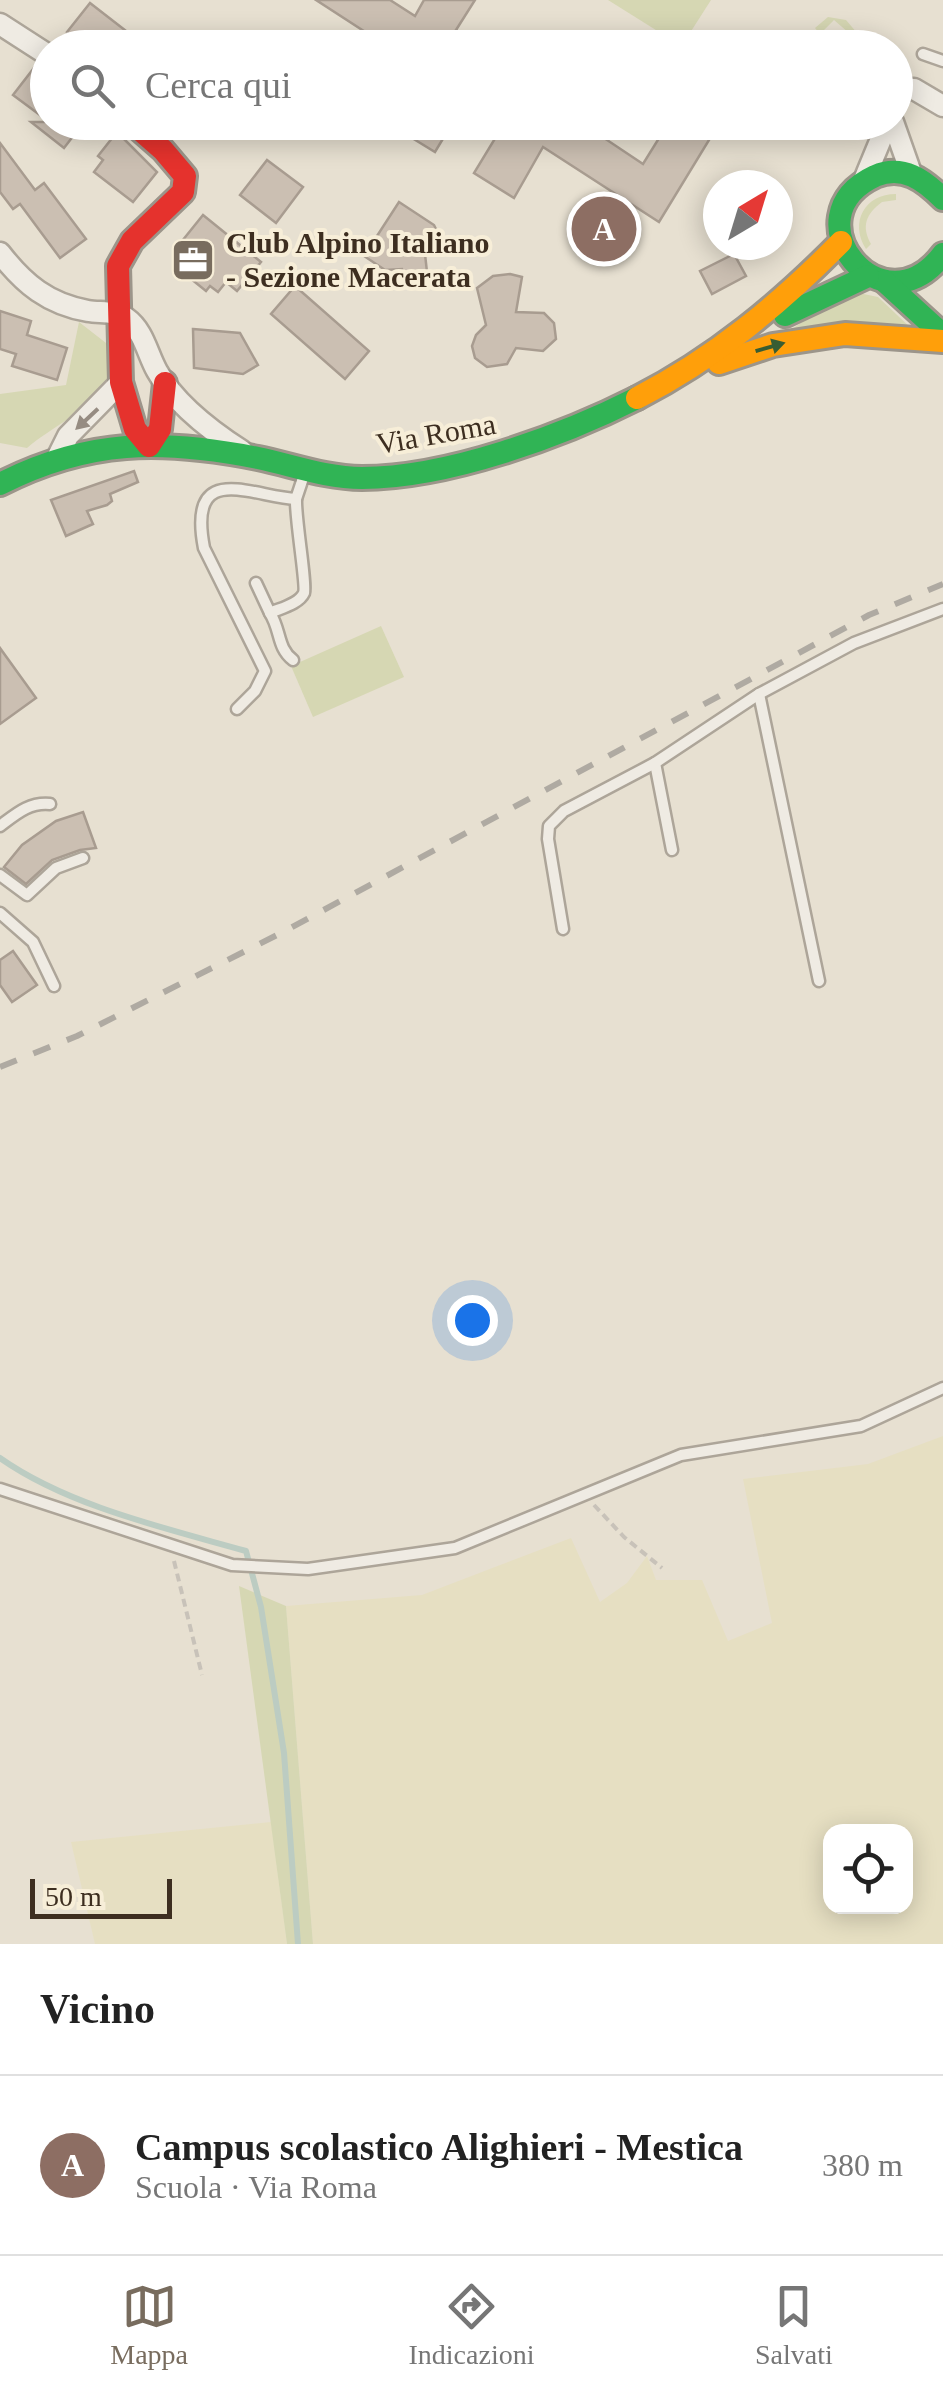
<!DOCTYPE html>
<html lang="it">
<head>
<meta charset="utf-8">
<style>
  body { margin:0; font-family:Georgia,serif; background:#f2f2f2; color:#222 }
  .controls { position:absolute; right:30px; bottom:30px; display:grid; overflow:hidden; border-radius:20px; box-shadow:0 5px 25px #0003 }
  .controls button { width:90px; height:90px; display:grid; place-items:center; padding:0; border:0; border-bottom:2px solid #e0e0e0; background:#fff; color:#222; font:50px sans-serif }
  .compass { position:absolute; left:703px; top:170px; width:90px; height:90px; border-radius:50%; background:#fff; box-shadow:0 5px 25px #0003; rotate:38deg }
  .scale { position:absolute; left:30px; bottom:25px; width:142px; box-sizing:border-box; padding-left:10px; border:5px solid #3d2e20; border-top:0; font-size:28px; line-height:35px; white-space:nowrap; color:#3d2e20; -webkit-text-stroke:8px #f7eed8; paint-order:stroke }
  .you { position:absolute; left:472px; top:1320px; width:35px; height:35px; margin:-25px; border:8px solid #fff; border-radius:50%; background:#1a73e8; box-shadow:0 0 0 15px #1a73e833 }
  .badge { display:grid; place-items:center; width:65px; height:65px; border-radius:50%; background:#786c5e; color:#fff; font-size:32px; font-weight:700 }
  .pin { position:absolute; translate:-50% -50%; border:5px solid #fff; box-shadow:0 2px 10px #0006 }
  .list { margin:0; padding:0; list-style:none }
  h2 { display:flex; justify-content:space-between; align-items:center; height:130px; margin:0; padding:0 40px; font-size:42px }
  h2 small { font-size:32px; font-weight:400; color:#767676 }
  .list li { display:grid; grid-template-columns:65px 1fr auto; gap:30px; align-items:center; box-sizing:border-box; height:180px; padding:0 40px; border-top:2px solid #e0e0e0 }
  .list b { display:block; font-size:38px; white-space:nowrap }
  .list p { margin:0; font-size:32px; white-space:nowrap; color:#767676 }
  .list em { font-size:32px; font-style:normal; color:#767676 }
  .icon { flex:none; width:55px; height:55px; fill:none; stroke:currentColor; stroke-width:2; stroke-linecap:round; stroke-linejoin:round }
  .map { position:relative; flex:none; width:943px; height:1944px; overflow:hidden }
  .search { position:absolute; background:#fff; box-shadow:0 5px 25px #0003; left:30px; right:30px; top:30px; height:110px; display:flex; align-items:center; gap:25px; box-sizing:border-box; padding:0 35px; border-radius:55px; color:#767676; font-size:38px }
  .sheet { height:310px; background:#fff }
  nav { display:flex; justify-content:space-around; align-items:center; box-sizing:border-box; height:140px; border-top:2px solid #e0e0e0; background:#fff; font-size:28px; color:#767676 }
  nav a { display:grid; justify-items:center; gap:5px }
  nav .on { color:#786c5e }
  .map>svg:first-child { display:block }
  .farmland { fill:#e6dfc2; fill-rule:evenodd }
  .green { fill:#d6d7b3 }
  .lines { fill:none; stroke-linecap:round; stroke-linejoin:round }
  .stream { stroke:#bcccc2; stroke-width:6 }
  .building { fill:#cbbfb2; stroke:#a89c90; stroke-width:2.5 }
  .lane-casing { stroke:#ada599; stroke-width:15 }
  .street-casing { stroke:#ada599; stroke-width:25 }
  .fast-casing { stroke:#9c958a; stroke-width:28 }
  .slow-casing { stroke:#9c958a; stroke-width:28 }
  .jam-casing { stroke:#9c958a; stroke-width:28 }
  .path { stroke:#c8c2b9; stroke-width:4; stroke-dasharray:8 5; stroke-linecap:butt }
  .lane { stroke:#efebe3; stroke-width:10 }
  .street { stroke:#efebe3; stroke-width:20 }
  .fast { stroke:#30b455; stroke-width:22 }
  .slow { stroke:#ff9f0a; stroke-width:22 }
  .jam { stroke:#e5322d; stroke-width:22 }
  .rail { stroke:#afaaa2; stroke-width:6; stroke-dasharray:18 18; stroke-linecap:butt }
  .oneway { fill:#385d33 }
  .oneway2 { fill:#968c82 }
  .labels { text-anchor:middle; stroke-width:8; stroke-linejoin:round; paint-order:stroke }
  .poi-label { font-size:30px; font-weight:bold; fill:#3d2e20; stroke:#f7eed8; text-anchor:start }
  .street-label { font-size:30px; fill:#3d2e20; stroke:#f7eed8 }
</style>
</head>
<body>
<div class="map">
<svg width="943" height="1944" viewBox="0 0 943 1944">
  <rect width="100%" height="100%" fill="#e7e0d1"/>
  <g class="farmland">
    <path d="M943 1436V1944H313L286 1606 422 1595 571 1538 600 1602 627 1583 647 1556 656 1580H702L728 1641 772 1623 743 1479 868 1464ZM830 1832H906V1906H830Z"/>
    <polygon points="271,1822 287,1944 95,1944 71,1842"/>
  </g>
  <g class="green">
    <polygon points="608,0 711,0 688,36 699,46 683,47"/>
    <polygon points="828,17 846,20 857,33 862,47 857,47 849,33 834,20 820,34 815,28"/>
    <path d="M896 194V200L882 202C866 214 861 226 871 244L866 249C849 222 865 194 896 194Z"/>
    <polygon points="849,291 878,297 913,330 786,333"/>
    <path d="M79 322 115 350C113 360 112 373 108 382 96 407 48 429 27 448L0 443V394L66 385Z"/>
    <polygon points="381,626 404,677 313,717 291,666"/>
    <polygon points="239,1586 286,1606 313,1944 287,1944"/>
  </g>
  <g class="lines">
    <path class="stream" d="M0 1458C68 1506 165 1528 246 1551L261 1607 284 1753 298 1944"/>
  </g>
  <g class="building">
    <polygon points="316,0 390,0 415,16 424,0 475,0 456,30 482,48 390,48"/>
    <polygon points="90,3 148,48 87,48 67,32"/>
    <polygon points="37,64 48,71 48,121 13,95"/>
    <polygon points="31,122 84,122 64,148"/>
    <polygon points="386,122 453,122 435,152"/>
    <polygon points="505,122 610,122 601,136 643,164 669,122 720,122 659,222 543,147 514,198 474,173"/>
    <polygon points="117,132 157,172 133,202 94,172 103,160 98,156"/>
    <polygon points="0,143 35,190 44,183 86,239 60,258 20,204 13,209 0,192"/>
    <polygon points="267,160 303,187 276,223 240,195"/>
    <polygon points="399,202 434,225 445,247 425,254 428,281 413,284 405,279 402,269 385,270 364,256"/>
    <polygon points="203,215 261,262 237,291 226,282 218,292 210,286 206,291 180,270 191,256 178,246"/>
    <polygon points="734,254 746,276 712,294 700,271"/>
    <polygon points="510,274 522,277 516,312 544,313 554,323 556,339 543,351 516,348 507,364 487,367 475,358 472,346 476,335 486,325 477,288 493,276"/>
    <polygon points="295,286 369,351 345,379 271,314"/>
    <polygon points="0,311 31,321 27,335 67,348 57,380 12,366 16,354 0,349"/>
    <polygon points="193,329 240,333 258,365 243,374 194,368"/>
    <polygon points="134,471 138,482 110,494 112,501 107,505 87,511 93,524 66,536 51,500"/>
    <polygon points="0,648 36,698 0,724"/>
    <polygon points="83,812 96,848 80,850 52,860 26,884 4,867 22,845 56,821"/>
    <polygon points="13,951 37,985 12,1002 0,985 0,960"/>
  </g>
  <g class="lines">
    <g class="lane-casing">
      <g id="lane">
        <polyline points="923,54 943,61"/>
        <path d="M256 583 270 613C281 608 299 604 304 593 307 585 295 518 296 499"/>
        <path d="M270 613C281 630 277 648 293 660"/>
        <polyline points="759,694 819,981"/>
        <path d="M237 709 255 691 265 671 204 548C187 460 250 496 296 499L305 472"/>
        <polyline points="655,763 672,850"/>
        <path d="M0 826C16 814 29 802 50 804"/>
        <polyline points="0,875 27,895 56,868 83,858"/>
        <polyline points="0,913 33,942 54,986"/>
        <polyline points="563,929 548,839 549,826 564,811 655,763 759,694 854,643 943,609"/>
        <polyline points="0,1489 232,1565 308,1569 455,1548 681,1455 861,1426 943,1388"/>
      </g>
    </g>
    <g class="street-casing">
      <g id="street">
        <polyline points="0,24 48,55"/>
        <polyline points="896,90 914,89 943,106"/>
        <polyline points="893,122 911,173"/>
        <polyline points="864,180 888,122"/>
        <path d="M0 253C24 284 48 304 88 311 100 313 116 311 126 318 144 331 147 353 157 371 175 404 211 431 242 451"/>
        <polyline points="57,458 68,436 121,382"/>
      </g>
    </g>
    <g class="fast-casing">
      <g id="fast">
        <path d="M943 199C924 180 903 164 875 176 787 217 882 335 943 254"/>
        <polyline points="884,281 943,335"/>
        <polyline points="785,315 868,276"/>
        <path d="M0 484C88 439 162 439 258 458 292 465 326 478 362 478 447 478 562 436 637 398"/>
      </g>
    </g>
    <g class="slow-casing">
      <g id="slow">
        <polyline points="719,363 773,345 845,334 943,341"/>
        <path d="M637 398C715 358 780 304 841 242"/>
      </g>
    </g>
    <g class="jam-casing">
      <polyline id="jam" points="131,122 163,150 185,176 183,192 132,241 118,266 121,382 135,429 149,446 160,429 165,383"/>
    </g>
    <g class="path">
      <polyline points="594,1505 624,1537 662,1568"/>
      <polyline points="174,1561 202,1675"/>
    </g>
    <use href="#lane" class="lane"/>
    <use href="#street" class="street"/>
    <use href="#fast" class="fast"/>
    <use href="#slow" class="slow"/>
    <use href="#jam" class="jam"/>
    <polyline class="rail" points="0,1067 77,1036 283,932 869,615 943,584"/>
  </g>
  <defs><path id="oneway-solid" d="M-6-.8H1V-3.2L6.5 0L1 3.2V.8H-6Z" transform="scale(2.5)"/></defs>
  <use class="oneway" href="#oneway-solid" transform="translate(770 347) rotate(-16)"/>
  <use class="oneway2" href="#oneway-solid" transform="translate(87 419) rotate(137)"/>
  <defs>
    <g id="office-square" transform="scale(2.25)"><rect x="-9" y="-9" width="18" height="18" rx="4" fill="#786c5e" stroke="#f7eed8"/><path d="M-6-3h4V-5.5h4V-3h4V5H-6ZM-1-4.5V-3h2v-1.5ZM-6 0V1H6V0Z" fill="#fff"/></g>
  </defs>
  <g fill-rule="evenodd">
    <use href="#office-square" x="193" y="260"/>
  </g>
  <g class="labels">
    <g class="poi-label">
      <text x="226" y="253">Club Alpino Italiano<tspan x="226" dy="34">- Sezione Macerata</tspan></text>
    </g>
    <g class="street-label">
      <text transform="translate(436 434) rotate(-10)" y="10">Via Roma</text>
    </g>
  </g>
</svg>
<div class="controls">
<button><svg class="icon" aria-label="locate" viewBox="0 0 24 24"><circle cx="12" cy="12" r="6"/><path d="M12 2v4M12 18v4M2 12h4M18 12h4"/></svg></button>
</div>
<svg class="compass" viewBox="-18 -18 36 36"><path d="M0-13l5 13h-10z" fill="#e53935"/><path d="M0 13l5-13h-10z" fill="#767676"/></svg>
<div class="scale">50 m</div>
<div class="you"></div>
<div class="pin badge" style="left:604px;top:229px;background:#8d6e63">A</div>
<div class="search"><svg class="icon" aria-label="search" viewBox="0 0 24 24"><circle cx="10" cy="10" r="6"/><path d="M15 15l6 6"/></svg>Cerca qui</div>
</div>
<section class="sheet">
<h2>Vicino<small></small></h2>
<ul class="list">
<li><span class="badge" style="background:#8d6e63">A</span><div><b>Campus scolastico Alighieri - Mestica</b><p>Scuola · Via Roma</p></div><em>380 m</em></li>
</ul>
</section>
<nav>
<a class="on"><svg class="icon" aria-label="map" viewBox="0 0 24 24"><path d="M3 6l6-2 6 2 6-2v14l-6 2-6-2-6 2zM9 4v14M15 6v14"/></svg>Mappa</a>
<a><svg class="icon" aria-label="directions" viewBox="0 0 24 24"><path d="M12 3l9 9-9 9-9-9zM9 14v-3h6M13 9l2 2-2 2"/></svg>Indicazioni</a>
<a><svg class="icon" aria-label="saved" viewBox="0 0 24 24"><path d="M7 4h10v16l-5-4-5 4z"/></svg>Salvati</a>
</nav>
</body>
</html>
